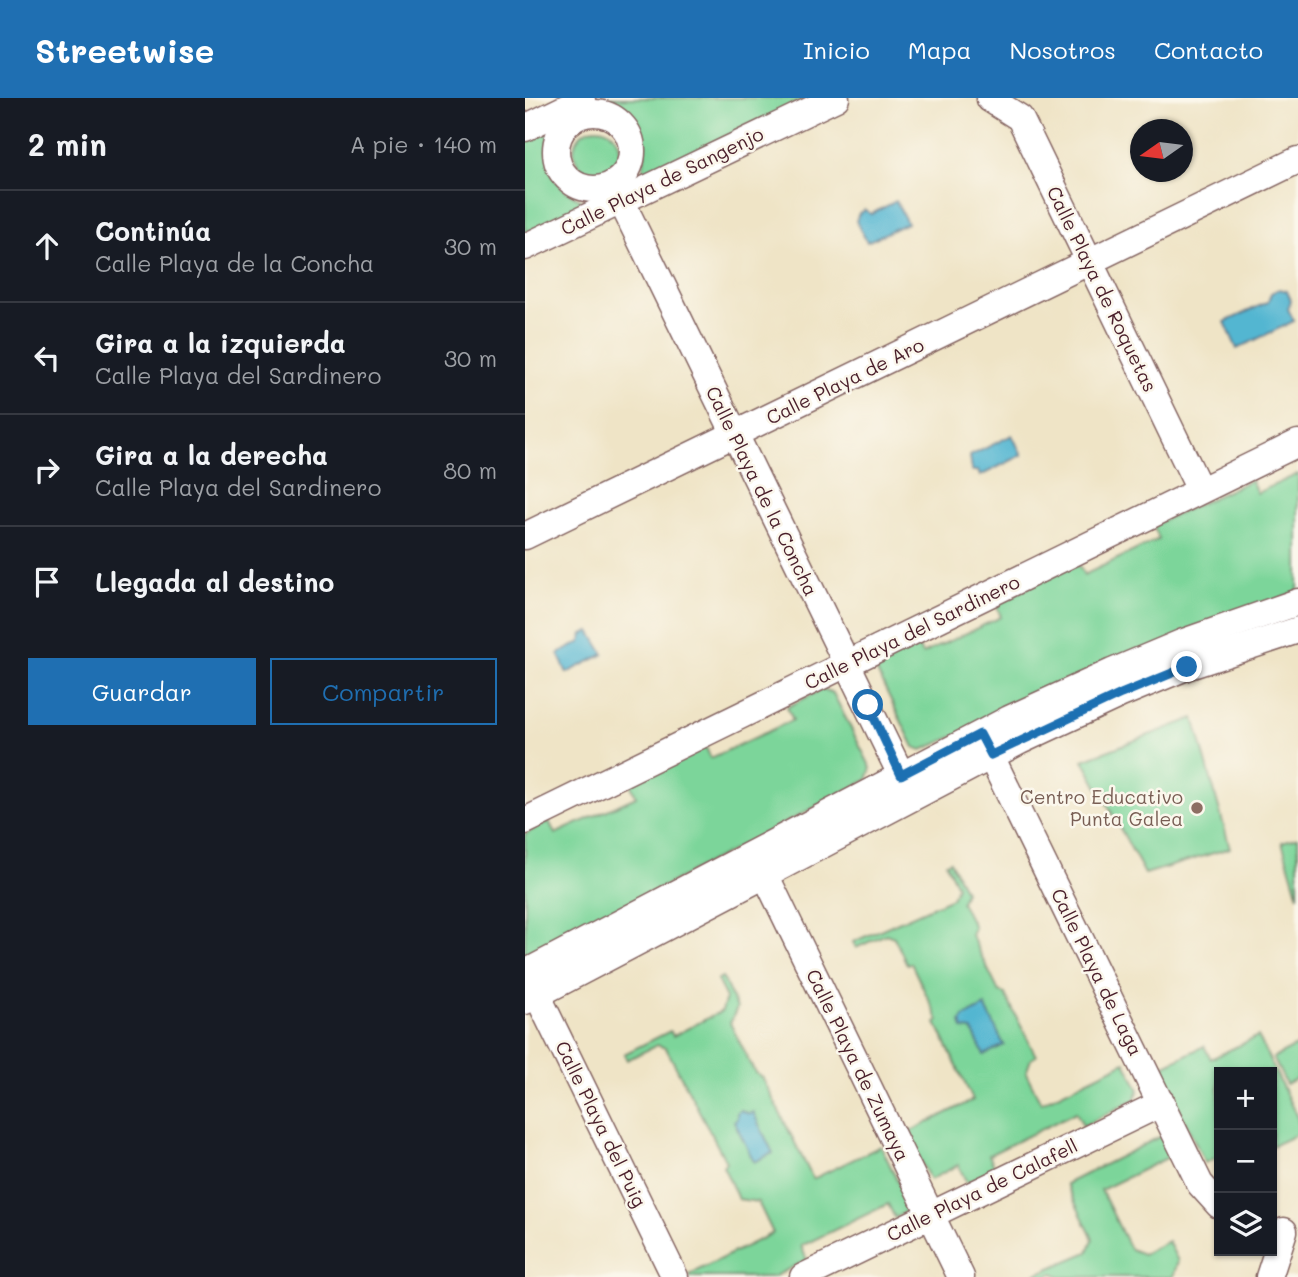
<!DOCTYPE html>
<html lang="es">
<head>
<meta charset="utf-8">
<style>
  body { margin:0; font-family:Mali,sans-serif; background:#20242c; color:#f1f3f6 }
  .controls { position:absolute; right:21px; bottom:21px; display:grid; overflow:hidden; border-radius:0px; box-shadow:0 2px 5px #0004 }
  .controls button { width:63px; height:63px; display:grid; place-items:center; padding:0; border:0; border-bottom:2px solid #363941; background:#171b24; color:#f1f3f6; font:35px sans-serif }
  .compass { position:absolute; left:605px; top:21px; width:63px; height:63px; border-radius:50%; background:#171b24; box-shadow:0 2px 5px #0004; rotate:256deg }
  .stop { position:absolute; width:21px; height:21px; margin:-16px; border:5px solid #1f6fb2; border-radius:50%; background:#fff }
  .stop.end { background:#1f6fb2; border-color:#fff; box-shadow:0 2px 7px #0008 }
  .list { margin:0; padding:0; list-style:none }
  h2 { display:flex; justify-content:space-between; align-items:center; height:91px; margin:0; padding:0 28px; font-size:30px }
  h2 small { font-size:23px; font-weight:400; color:#9ea1a6 }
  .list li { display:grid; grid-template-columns:46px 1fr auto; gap:21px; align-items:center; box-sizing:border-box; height:112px; padding:0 28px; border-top:2px solid #363941 }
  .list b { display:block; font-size:26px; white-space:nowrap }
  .list p { margin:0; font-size:23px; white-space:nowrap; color:#9ea1a6 }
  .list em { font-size:23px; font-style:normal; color:#9ea1a6 }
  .actions { display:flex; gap:14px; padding:21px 28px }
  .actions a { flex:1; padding:16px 0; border:2px solid #1f6fb2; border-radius:0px; text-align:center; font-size:24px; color:#1f6fb2 }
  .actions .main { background:#1f6fb2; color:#fff }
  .icon { flex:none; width:38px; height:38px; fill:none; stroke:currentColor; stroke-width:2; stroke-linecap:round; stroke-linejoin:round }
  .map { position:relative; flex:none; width:773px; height:1179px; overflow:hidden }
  header { display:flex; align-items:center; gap:42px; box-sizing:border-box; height:98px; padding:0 35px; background:#1f6fb2; color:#fff }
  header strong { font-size:33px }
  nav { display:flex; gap:38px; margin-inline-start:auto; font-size:24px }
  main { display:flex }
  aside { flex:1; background:#171b24 }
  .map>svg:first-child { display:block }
  .green { fill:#7cd59a; stroke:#637a62; stroke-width:2 }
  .water { fill:#52b6d1; stroke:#4e6a7e; stroke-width:2 }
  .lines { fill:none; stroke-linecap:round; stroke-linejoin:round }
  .minor-casing { stroke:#846461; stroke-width:29 }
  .minor { stroke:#fff; stroke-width:26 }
  .route { stroke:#1f6fb2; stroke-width:9 }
  .education-dot { fill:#8d6e63; stroke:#fbf7ec; stroke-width:2.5 }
  .labels { text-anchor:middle; stroke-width:5; stroke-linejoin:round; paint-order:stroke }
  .street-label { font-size:19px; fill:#4a1f2b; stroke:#fbf7ec }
  .education-label { font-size:19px; fill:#785e54; stroke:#fbf7ec; text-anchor:end }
</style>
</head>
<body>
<header>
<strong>Streetwise</strong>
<nav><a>Inicio</a><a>Mapa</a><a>Nosotros</a><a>Contacto</a></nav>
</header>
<main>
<aside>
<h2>2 min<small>A pie · 140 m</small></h2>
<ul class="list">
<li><svg class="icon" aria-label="ahead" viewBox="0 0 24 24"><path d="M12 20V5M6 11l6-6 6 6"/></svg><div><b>Continúa</b><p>Calle Playa de la Concha</p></div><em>30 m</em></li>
<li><svg class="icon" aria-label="left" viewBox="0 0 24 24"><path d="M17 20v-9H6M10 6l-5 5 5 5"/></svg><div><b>Gira a la izquierda</b><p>Calle Playa del Sardinero</p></div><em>30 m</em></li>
<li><svg class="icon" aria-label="right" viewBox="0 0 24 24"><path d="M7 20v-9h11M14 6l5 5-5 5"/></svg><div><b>Gira a la derecha</b><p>Calle Playa del Sardinero</p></div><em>80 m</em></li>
<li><svg class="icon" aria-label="arrive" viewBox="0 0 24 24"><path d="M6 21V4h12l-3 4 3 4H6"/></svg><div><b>Llegada al destino</b></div></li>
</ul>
<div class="actions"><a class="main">Guardar</a><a>Compartir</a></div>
</aside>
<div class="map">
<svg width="773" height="1179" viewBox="0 0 773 1179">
  <rect width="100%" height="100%" fill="#fbf7ec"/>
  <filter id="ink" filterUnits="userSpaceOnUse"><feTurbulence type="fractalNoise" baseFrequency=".0143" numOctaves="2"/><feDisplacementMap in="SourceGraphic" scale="14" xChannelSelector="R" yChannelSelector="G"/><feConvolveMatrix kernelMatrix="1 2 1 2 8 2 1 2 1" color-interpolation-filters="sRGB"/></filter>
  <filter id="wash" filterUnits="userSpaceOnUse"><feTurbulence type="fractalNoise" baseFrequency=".00686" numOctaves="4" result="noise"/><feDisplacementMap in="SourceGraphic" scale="28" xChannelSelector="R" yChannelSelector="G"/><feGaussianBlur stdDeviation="1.57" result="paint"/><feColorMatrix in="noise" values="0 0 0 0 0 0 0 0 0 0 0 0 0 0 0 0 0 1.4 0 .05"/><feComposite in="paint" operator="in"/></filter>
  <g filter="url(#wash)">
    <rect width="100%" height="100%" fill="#efe4c6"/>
    <g class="green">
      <path d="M85 0H283L123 76 118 73C118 66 120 61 120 55 121 28 104 19 85 6Z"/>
      <circle cx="72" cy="53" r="23"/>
      <path d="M18 30 24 35C19 68 26 86 55 101L58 109 0 137V39Z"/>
      <polygon points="773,376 773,493 397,652 389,649 352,574 354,564 391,544 397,556 476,519 471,506 552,464 559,477 634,441 628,427 726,382 732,395"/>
      <polygon points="298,591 308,595 346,670 342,682 0,861 0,736 24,723 30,736 111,699 105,685 180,648 186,660 268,622 262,609"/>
      <polygon points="669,620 705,750 620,776 558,662"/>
      <polygon points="773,739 773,798 757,744"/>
      <polygon points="425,763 440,793 436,804 449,829 446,837 474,894 480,896 511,958 506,961 501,975 516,1005 600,964 614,992 609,1002 558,1028 551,1014 464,1057 470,1070 442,1085 433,1067 405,1082 382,1035 448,1002 411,925 414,923 386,865 382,866 369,839 361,836 331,850 328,844 427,800 432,788 421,765"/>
      <polygon points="197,879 212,910 205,925 230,975 237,979 288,1081 356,1048 382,1103 380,1114 370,1120 363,1106 276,1148 282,1162 248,1179 166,1179 165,1176 248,1135 233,1104 213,1101 198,1068 201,1064 141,950 132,947 102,962 99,956 145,933 148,938 197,913 201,900 192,882"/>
      <polygon points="733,938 773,1021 773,1036 747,1048 747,974 694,974 694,1058 680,1065 634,970 679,948 686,961"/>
      <polygon points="773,947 773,980 761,986 748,960"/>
      <polygon points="636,1038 646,1058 576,1092 605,1151 618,1156 643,1143 653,1163 648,1179 537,1179 528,1175 520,1179 504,1179 563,1154 568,1141 541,1086"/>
    </g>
    <g class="water">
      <polygon points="371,103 382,125 342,144 331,123 334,115 340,112 346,116"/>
      <polygon points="754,191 762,193 766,202 763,211 769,223 712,251 700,224 743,204 746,195"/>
      <polygon points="487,337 497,357 455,378 453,373 447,373 445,358"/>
      <polygon points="65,533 79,556 42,575 33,556 56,544 58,536"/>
      <polygon points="460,908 479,947 459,957 447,932 438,931 436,924 439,919"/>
      <polygon points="216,1012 224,1016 228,1014 248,1055 229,1064 209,1023 212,1021 212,1015"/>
    </g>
  </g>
  <g filter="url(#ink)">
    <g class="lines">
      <g class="minor-casing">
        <g id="minor">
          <polyline points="465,1 495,20 675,392"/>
          <circle cx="69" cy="53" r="38"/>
          <polyline points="0,30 57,2"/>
          <polyline points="88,86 383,691"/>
          <polyline points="0,149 311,0"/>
          <polyline points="0,438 773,62"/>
          <polyline points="458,642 675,1086 694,1107"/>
          <polyline points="0,723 773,345"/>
          <polyline points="233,762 436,1179"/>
          <polyline points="0,875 484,621 587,574 656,545 773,504"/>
          <polyline points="5,882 150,1179"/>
          <polyline points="0,903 495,643 596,596 661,569 773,532"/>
          <polyline points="278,1179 637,1005"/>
          <polyline points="744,1179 759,1133"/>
        </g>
      </g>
      <use href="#minor" class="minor"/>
    </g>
  </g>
  <g class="lines" filter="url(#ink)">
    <polyline class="route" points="343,607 376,677 455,636 466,657 596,596 662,569"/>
  </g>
  <circle class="education-dot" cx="672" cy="710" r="7"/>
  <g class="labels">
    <g class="street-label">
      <text transform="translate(137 83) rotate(-26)" y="7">Calle Playa de Sangenjo</text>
      <text transform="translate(577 191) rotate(64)" y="7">Calle Playa de Roquetas</text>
      <text transform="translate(320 283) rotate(-26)" y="7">Calle Playa de Aro</text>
      <text transform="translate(237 393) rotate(64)" y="7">Calle Playa de la Concha</text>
      <text transform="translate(387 534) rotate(-26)" y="7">Calle Playa del Sardinero</text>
      <text transform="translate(572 874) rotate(64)" y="7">Calle Playa de Laga</text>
      <text transform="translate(333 967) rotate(64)" y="7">Calle Playa de Zumaya</text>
      <text transform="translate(76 1026) rotate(64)" y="7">Calle Playa del Puig</text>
      <text transform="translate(457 1092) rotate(-26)" y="7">Calle Playa de Calafell</text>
    </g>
    <g class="education-label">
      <text x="658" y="706">Centro Educativo<tspan x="658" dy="22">Punta Galea</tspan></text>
    </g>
  </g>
</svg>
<div class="controls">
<button>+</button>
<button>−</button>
<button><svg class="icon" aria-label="layers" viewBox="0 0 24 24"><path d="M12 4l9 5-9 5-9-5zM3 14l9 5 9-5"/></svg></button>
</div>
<svg class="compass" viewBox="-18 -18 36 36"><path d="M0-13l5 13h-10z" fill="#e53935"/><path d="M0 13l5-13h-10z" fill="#9ea1a6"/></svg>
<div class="stop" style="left:343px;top:607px"></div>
<div class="stop end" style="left:662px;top:569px"></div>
</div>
</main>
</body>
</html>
